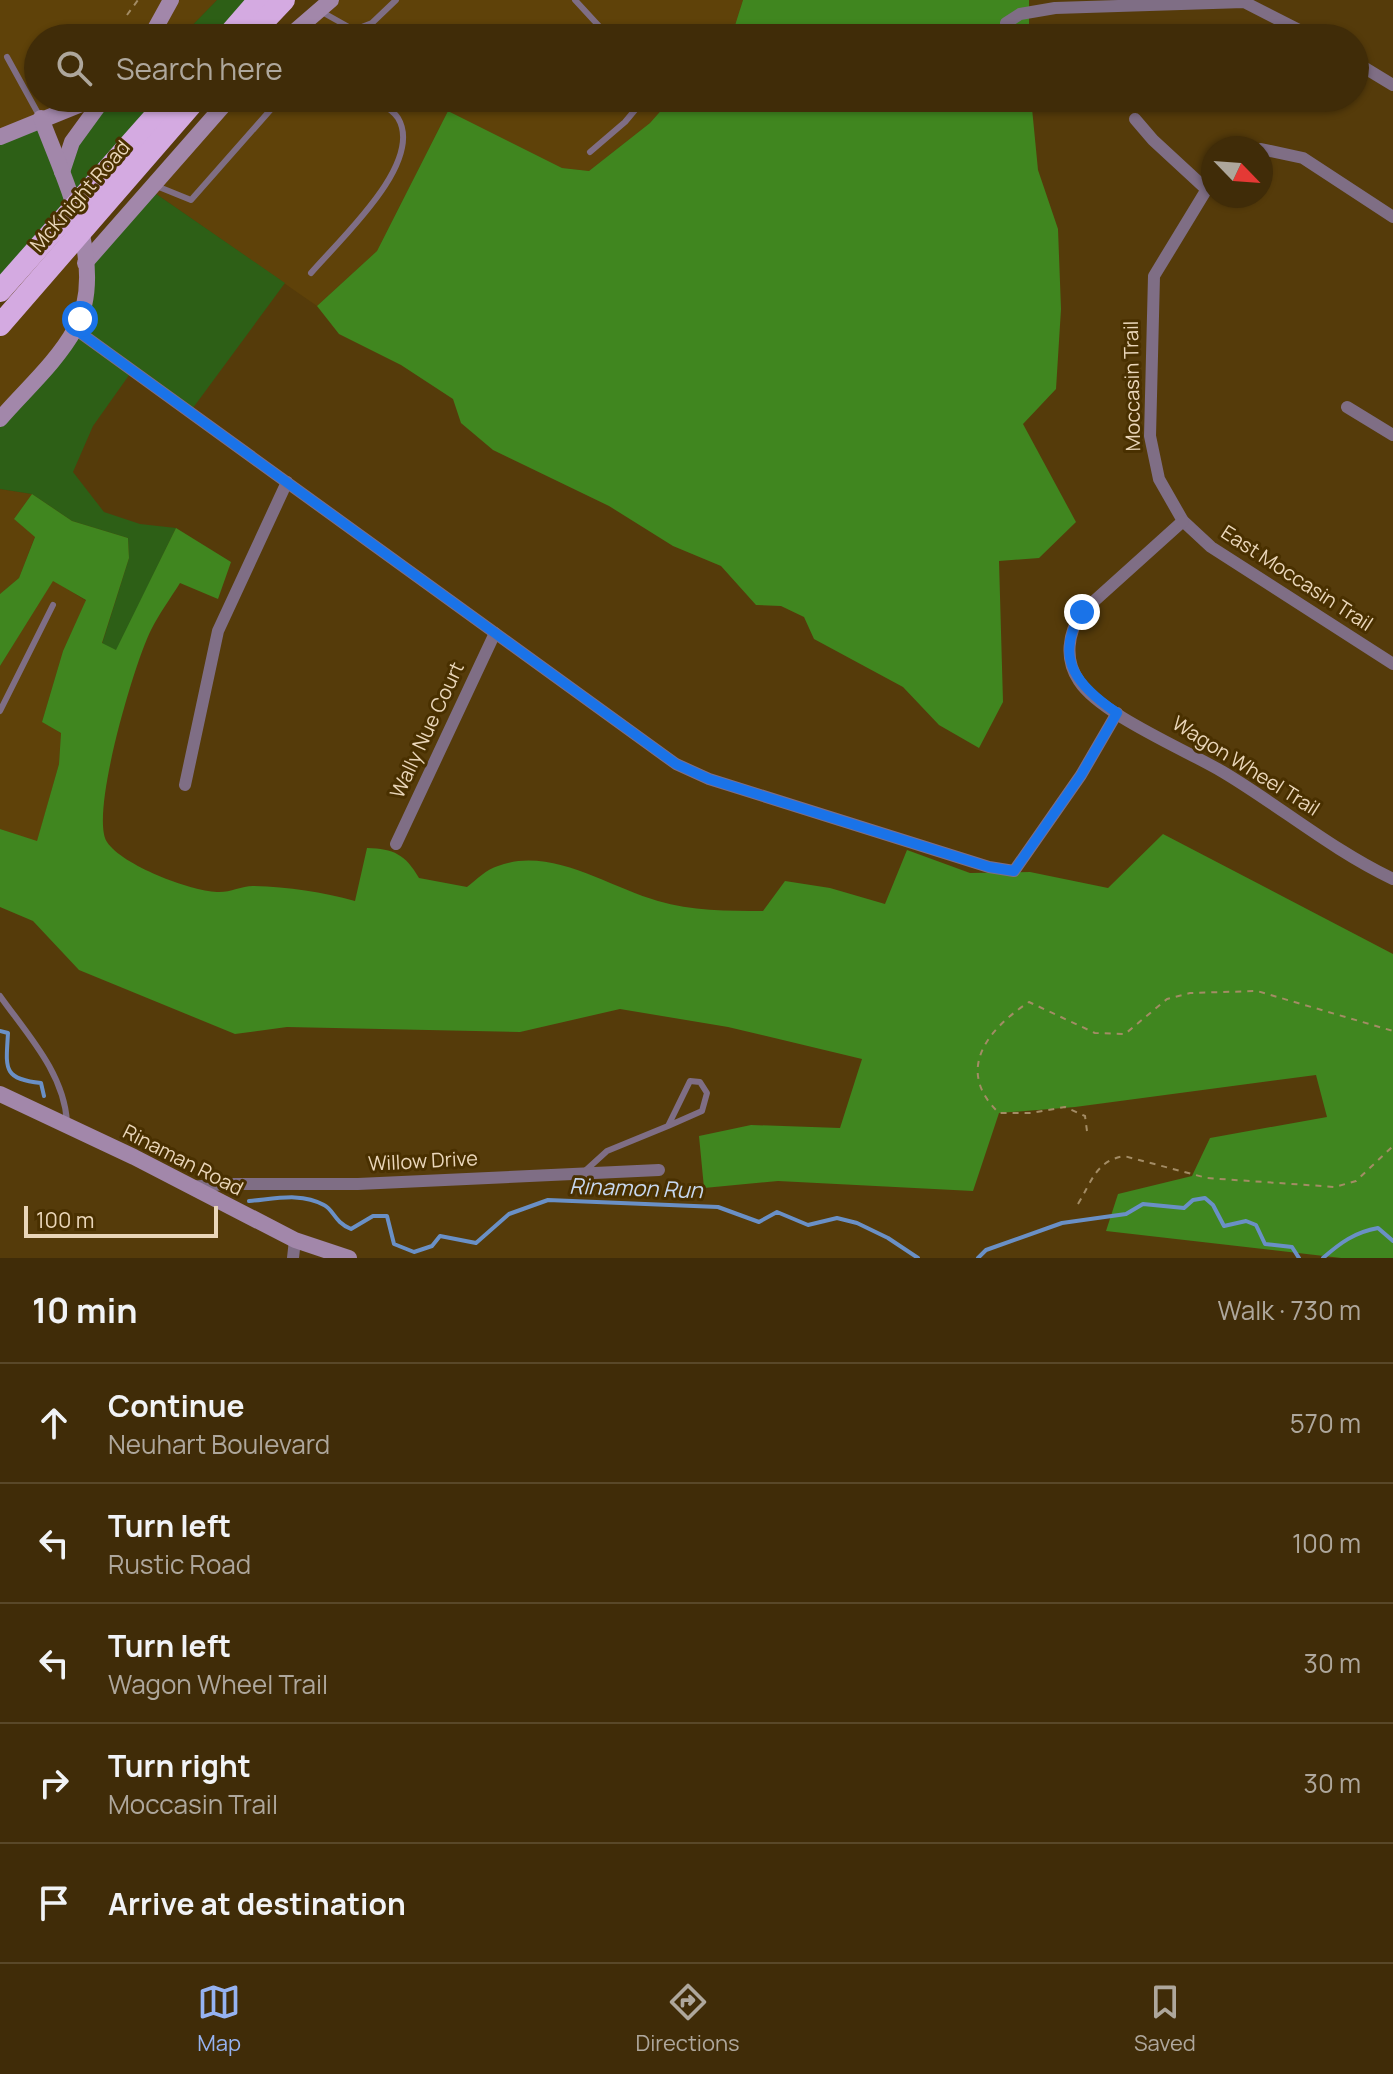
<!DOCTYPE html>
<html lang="en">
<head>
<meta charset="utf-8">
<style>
  body { margin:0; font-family:Manrope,sans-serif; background:#4b3816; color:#f1f3f6 }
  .compass { position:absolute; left:1201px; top:136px; width:72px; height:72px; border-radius:50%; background:#402c08; box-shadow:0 2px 6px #0004; rotate:115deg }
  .scale { position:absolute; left:24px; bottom:20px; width:194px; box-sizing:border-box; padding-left:8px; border:4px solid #ead6b9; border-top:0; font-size:22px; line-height:28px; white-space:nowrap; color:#ead6b9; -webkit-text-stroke:6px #493000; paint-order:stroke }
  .stop { position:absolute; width:24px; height:24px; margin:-18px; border:6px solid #1a73e8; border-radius:50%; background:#fff }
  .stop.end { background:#1a73e8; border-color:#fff; box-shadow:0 2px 8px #0008 }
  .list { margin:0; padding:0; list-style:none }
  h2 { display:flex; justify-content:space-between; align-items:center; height:104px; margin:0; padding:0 32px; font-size:34px }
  h2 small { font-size:26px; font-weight:400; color:#aea79c }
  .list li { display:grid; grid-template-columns:52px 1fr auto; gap:24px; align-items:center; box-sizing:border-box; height:120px; padding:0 32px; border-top:2px solid #594829 }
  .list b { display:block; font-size:30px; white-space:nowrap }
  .list p { margin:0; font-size:26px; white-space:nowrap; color:#aea79c }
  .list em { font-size:26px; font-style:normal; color:#aea79c }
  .icon { flex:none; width:44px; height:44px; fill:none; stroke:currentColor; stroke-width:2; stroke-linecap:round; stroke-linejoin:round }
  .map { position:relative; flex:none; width:1393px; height:1258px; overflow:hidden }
  .search { position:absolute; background:#402c08; box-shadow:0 2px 6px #0004; left:24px; right:24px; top:24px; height:88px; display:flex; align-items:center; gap:20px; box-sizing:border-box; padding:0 28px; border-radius:44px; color:#aea79c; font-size:30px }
  .sheet { height:704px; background:#402c08 }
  nav { display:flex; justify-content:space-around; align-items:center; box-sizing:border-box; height:112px; border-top:2px solid #594829; background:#402c08; font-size:22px; color:#aea79c }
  nav a { display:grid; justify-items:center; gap:4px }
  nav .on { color:#95b2f1 }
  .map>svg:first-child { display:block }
  .built { fill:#5f4209 }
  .green { fill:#2d5f16 }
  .forest { fill:#40861f }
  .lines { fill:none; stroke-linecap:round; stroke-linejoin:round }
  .stream { stroke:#6a90c6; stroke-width:4 }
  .path { stroke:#a38c65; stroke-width:2; stroke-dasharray:6 6; stroke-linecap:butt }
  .lane { stroke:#7f6e85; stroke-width:6 }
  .street { stroke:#7f6e85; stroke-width:12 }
  .secondary { stroke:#a287aa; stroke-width:16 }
  .highway { stroke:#d4aae1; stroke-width:22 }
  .route { stroke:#1a73e8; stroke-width:10 }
  .labels { text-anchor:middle; stroke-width:6; stroke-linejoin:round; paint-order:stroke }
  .street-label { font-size:20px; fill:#ead6b9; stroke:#493000 }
  .water-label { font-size:22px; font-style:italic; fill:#c7d7ee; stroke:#493000 }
</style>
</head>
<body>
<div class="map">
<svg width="1393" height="1258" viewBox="0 0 1393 1258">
  <rect width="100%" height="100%" fill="#553b0a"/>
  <g class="built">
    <polygon points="0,0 217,0 180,38 38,38 38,98 96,98 0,137"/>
    <polygon points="331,0 743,0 731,38 287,38"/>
    <polygon points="230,98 672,98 650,123 589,171 562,168 448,111 377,251 317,306 149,189"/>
    <polygon points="82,231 84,310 0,419 0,325"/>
    <polygon points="0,489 32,494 14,519 35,536 19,578 0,594"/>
    <polygon points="53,580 86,601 63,651 42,722 61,733 59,764 37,842 0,829 0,666"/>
  </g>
  <g class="green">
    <polygon points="217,0 259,0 226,38 180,38"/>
    <polygon points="104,98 171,98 0,291 0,137 41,118 61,171"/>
    <polygon points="149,189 285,283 190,412 132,371 93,426 73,472 104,512 140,524 176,528 117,651 102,644 129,558 128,538 72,521 32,494 0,489 0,419 69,339 85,263"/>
  </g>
  <g class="forest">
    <polygon points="743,0 1029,0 1029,38 731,38"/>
    <polygon points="672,98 708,98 716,103 717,98 1031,98 1038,170 1058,229 1061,309 1056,389 1023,424 1076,522 1039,558 999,561 1003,702 979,748 939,725 903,687 814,639 804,617 781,606 756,605 721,566 673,546 609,506 493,450 461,423 453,399 401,365 339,334 317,306 377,251 448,111 562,168 589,171 650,123"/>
    <path d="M32 494 72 521 128 538 129 558 102 643 116 650 176 528 231 562 218 599 180 583C170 599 159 614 151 630 135 661 89 815 107 842 122 865 190 891 217 892 229 893 241 886 253 886 288 887 322 892 355 901L367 848C394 849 405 854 419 878L467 887C476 880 487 869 498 866 551 846 608 887 658 901 691 911 728 911 763 911L785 881 830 888 885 904 907 850 970 873 1030 872 1108 888 1163 834 1393 954V1258H1341L1106 1231 1118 1194 1192 1176 1210 1138 1327 1117 1316 1075 1075 1107 999 1113 973 1191 778 1181 704 1188 699 1136 751 1125 840 1128 862 1059 728 1027 620 1009 520 1032 287 1027 235 1034 79 970 33 921 0 907V829L37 841 59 764 61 733 42 722 63 651 86 600 53 581 0 666V594L19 578 35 537 14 519Z"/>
  </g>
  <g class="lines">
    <g class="stream">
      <path d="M0 1031 8 1033C6 1068 2 1079 41 1083L44 1096"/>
      <path d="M249 1201C274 1199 301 1192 324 1205 334 1210 334 1222 351 1229L373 1216H387L394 1244 414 1252 432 1246 440 1236 476 1243 509 1214 548 1200 718 1207 759 1222 777 1212 808 1225 837 1218 857 1223 888 1238 918 1258"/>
      <polyline points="978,1258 986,1250 1062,1223 1126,1214 1143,1204 1184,1208 1193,1200 1205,1198 1213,1205 1224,1226 1246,1221 1256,1225 1265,1244 1292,1247 1299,1258"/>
      <path d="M1323 1258C1340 1243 1355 1232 1378 1228L1393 1241"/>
    </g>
    <g class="path">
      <polyline points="127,15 138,0"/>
      <path d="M1087 1131 1085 1116 1065 1107 1031 1113H999C954 1070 988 1029 1029 1002L1095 1033 1125 1034 1167 999 1190 993 1257 991 1393 1031"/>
      <path d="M1078 1204C1092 1181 1096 1161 1124 1156L1207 1178 1335 1187 1356 1181 1393 1146"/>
    </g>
    <g class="lane">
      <polyline points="575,0 610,38"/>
      <polyline points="322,12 354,30 372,23 396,0"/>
      <polyline points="93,31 107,38"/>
      <polyline points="7,57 40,117"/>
      <polyline points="590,152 625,122 645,98"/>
      <polyline points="154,185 191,200 281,98"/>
      <path d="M311 273C338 241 425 163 398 118 393 110 380 103 373 98"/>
      <polyline points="0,711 53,605"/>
      <path d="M0 996C27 1034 64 1073 67 1122"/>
      <polyline points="585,1171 607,1151 668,1126 690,1081 700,1082 707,1093 702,1111 668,1126"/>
    </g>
    <g class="street">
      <polyline points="1006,23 1020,14 1055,8 1244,2 1315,38"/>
      <polyline points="1355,62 1393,85"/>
      <polyline points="1135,119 1153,140 1205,188"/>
      <polyline points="1261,149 1303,158 1393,217"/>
      <polyline points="1213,179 1154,276 1150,436 1159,479 1183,521 1211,547 1393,664"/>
      <polyline points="75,329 676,764 709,779 989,867 1014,871 1081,775 1117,713"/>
      <polyline points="1347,407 1393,435"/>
      <path d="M1183 521 1082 612C1068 633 1064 659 1079 681 1100 714 1186 750 1223 772 1280 806 1332 850 1393 879"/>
      <polyline points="185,785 218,631 287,482"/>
      <polyline points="396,844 495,633"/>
      <polyline points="190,1187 225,1184 358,1184 659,1170"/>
      <polyline points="293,1258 295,1240"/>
    </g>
    <g class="secondary">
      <polyline points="150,38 171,0"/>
      <polyline points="287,38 331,0"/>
      <polyline points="0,137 96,98"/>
      <polyline points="62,172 72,142 104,98"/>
      <polyline points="85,263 230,98"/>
      <path d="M0 419C24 391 57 362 75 329 109 268 63 177 41 118"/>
      <polyline points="0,1094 134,1157 295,1240 349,1258"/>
    </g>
    <g class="highway">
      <polyline points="226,38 259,0"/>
      <polyline points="248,38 284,0"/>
      <polyline points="0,291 171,98"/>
      <polyline points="0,325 197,98"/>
    </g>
  </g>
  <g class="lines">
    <path class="route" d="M80 319 75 329 676 764 709 779 989 867 1014 871 1081 775 1117 713C1079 687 1052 659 1082 612"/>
  </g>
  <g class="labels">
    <g class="street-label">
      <text transform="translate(80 196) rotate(-49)" y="7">McKnight Road</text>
      <text transform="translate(1132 386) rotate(-91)" y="7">Moccasin Trail</text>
      <text transform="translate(1297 578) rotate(33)" y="7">East Moccasin Trail</text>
      <text transform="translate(427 730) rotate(-65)" y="7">Wally Nue Court</text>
      <text transform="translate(1246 766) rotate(32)" y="7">Wagon Wheel Trail</text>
      <text transform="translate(183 1160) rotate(27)" y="7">Rinaman Road</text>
      <text transform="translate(423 1161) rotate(-3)" y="7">Willow Drive</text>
    </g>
    <g class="water-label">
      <text transform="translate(636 1188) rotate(2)" y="8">Rinamon Run</text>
    </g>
  </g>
</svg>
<svg class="compass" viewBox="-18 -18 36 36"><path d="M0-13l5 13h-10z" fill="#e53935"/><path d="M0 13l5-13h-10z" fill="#aea79c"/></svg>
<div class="scale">100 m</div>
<div class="stop" style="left:80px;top:319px"></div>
<div class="stop end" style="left:1082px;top:612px"></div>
<div class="search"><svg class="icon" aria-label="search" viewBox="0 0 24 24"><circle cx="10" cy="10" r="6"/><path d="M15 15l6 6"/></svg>Search here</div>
</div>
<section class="sheet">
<h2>10 min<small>Walk · 730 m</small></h2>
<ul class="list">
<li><svg class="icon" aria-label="ahead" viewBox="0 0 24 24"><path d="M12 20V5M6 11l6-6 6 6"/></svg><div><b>Continue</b><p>Neuhart Boulevard</p></div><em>570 m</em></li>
<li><svg class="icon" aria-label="left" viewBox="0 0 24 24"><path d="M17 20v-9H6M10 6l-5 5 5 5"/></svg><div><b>Turn left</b><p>Rustic Road</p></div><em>100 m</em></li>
<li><svg class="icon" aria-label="left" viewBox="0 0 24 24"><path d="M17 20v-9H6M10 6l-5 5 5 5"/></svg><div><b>Turn left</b><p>Wagon Wheel Trail</p></div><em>30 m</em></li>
<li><svg class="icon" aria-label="right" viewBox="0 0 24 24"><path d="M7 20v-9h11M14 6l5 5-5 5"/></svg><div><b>Turn right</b><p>Moccasin Trail</p></div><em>30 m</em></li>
<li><svg class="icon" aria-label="arrive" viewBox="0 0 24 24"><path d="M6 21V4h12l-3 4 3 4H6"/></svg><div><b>Arrive at destination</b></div></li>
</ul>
</section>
<nav>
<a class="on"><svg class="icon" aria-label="map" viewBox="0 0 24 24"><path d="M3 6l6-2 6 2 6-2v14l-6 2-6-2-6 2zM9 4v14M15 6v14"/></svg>Map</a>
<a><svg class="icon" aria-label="directions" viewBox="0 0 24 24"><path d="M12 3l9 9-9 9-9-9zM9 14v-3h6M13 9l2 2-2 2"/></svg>Directions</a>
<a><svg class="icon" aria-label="saved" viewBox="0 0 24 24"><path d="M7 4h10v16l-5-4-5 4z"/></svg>Saved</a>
</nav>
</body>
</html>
